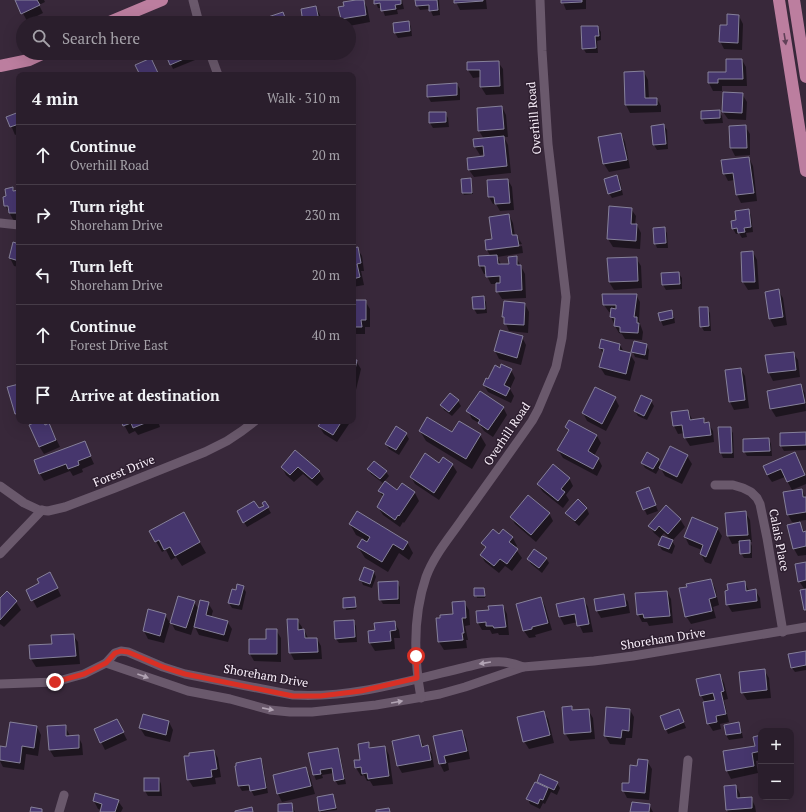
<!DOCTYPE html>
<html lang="en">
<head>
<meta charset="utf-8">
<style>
  body { margin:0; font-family:"PT Serif",serif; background:#362b38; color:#f1f3f6 }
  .controls { position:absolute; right:12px; bottom:12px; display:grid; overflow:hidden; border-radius:8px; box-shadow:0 4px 16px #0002 }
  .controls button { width:36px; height:36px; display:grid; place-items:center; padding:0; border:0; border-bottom:1px solid #463c48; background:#2a1e2c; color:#f1f3f6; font:20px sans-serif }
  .stop { position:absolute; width:12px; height:12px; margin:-9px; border:3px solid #d93025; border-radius:50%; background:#fff }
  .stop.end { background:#d93025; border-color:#fff; box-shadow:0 1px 4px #0008 }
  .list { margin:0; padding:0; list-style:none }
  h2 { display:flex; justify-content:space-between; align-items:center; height:52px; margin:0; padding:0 16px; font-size:17px }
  h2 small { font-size:13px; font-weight:400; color:#a5a2a9 }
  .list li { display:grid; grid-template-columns:26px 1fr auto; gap:12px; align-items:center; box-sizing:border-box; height:60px; padding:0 16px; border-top:1px solid #463c48 }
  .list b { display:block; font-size:15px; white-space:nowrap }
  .list p { margin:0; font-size:13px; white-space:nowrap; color:#a5a2a9 }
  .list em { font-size:13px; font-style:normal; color:#a5a2a9 }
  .icon { flex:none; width:22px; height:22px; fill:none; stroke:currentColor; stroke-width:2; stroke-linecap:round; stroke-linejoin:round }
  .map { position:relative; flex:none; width:806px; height:812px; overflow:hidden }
  .search { position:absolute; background:#2a1e2c; box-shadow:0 4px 16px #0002; left:16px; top:16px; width:340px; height:44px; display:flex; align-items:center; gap:10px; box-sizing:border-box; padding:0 14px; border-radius:22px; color:#a5a2a9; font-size:15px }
  .panel { position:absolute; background:#2a1e2c; box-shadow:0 4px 16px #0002; left:16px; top:72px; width:340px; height:352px; border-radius:8px }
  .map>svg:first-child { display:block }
  .shadow { fill:#0007 }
  .building { fill:#46366d; stroke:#86819a }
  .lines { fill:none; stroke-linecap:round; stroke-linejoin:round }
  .street { stroke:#6a596c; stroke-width:9 }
  .primary { stroke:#bc7e9f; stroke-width:12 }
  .oneway { fill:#604057 }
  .oneway2 { fill:#b2a4b4 }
  .route { stroke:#d93025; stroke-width:5 }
  .labels { text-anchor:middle; stroke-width:3; stroke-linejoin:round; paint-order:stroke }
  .street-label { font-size:12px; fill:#faf0fb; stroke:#2e1f30 }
</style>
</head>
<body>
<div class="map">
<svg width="806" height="812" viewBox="0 0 806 812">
  <rect width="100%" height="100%" fill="#38283a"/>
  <g class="shadow">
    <polygon points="16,0 44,0 45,2 39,5 43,13 27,21"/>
    <polygon points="361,0 363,0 367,7 370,22 349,26 349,23 344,23 342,19"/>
    <polygon points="375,0 402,0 404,9 397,10 398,14 385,16 382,8 378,8"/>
    <polygon points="416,0 439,0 440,15 433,16 430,9 420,10 417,5"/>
    <polygon points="455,0 486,0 487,9 460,10"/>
    <polygon points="562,0 586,0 586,9 566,10"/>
    <polygon points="316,7 320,15 322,23 304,23"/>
    <polygon points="739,16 743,24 742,50 724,49 720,41 728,26"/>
    <polygon points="409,22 411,27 412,36 398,38 395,33"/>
    <polygon points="598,27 601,32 601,40 597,41 598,53 586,53 583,48"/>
    <polygon points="166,53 192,53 195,60 173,69"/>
    <polygon points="742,60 746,67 747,86 722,86 722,91 713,91 709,83 727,73"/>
    <polygon points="498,62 503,69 504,94 486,95 481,87 481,77 473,78 468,70"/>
    <polygon points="644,72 648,80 649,99 657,99 661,106 661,112 630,113 626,105"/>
    <polygon points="457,84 460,89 460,100 431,102 428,97 428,86"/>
    <polygon points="742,94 747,102 746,120 728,119 723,112"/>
    <polygon points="502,107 506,115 508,137 504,137 508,145 511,173 474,177 469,170 485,157 485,154 480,155 475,147 484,139 479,131"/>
    <polygon points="719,111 722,116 723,123 705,124 702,119"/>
    <polygon points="19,113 19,133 15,135 8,118"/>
    <polygon points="445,113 448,118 449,127 433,128 430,123"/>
    <polygon points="664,126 667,130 668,149 657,150 654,145 652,127"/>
    <polygon points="745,126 750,134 750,155 735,156 731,148 730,127"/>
    <polygon points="621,134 625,142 630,168 609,172 604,164 599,138"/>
    <polygon points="749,158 753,166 757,201 741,203 737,195 735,180 728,181 724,173"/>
    <polygon points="617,176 620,181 623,195 612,198 609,193"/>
    <polygon points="470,179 473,194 464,195 463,193"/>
    <polygon points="508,180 512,187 514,210 500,211 496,204 493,204 489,197"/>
    <polygon points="13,188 15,192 19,191 19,220 14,221 5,205"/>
    <polygon points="631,209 636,216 635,225 637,225 641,233 640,249 613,247 608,239"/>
    <polygon points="748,210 751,215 753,232 746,233 747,237 742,238 739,233 736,234 733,229 738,221"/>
    <polygon points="509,215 513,223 515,236 517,236 522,244 489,249 489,251 522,246 523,253 497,257 501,264 510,265 516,257 525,274 526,298 502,299 497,291 497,284 491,284 487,276 487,274 484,274 480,266 479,257 491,257 487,250"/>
    <polygon points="664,228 667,233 668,248 657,248 655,243"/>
    <polygon points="19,245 19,267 14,266 10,258"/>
    <polygon points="357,248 362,256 364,271 361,271 364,285 353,287 353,249"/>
    <polygon points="753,252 757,260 759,289 748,290 743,282"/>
    <polygon points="636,258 641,266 642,288 614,290 609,282 608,259"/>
    <polygon points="679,274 682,278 682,289 666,290 663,285"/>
    <polygon points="778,290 783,298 787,325 774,327 770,319 766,292"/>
    <polygon points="636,295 640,302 639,321 643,332 642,340 625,339 622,334 619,333 615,326 611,317 612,312 609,312 604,305"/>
    <polygon points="483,297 486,302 487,313 477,314 474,309"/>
    <polygon points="353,301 365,301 370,309 370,327 365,327 365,334 353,334"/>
    <polygon points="525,304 529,312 528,333 509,331 503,317"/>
    <polygon points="707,308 710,313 711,331 704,331 701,326"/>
    <polygon points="671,311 674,316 675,323 663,326 661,321"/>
    <polygon points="522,337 526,345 521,365 499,359 495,351"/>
    <polygon points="620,345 624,352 630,354 635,362 630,381 605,375 600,367 604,355 600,348"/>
    <polygon points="646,345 649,350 648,360 635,357 633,352"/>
    <polygon points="793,353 798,360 800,377 773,381 769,373 766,356"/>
    <polygon points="353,361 356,361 361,369 355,394 353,394"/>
    <polygon points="500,369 511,370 515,378 510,389 514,396 511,403 488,392 484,385"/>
    <polygon points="741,369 745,376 749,408 734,410 730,402 726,371"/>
    <polygon points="19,385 19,419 16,414 9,388"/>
    <polygon points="800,385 805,393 806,411 776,417 771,409 768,391"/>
    <polygon points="596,388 615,398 619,406 606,431 587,421 583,413"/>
    <polygon points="458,401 461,406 452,416 444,410 442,405"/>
    <polygon points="651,401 654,406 647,420 638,416 635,411"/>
    <polygon points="503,407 507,415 493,437 484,431 479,423 472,419 468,411"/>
    <polygon points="688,411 693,421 703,419 706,424 708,423 713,431 714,442 690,446 685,438 685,433 678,434 674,426"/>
    <polygon points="41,421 43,421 45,426 49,424 60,447 44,454 39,446"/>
    <polygon points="122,421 158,421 160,427 138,435 135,431 129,434"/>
    <polygon points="323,421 351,421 337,442 324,434 319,426"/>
    <polygon points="566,427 597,436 601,443 594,456 598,458 602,466 597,476 563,458 558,450 569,432"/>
    <polygon points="719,428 730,428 733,433 734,458 723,458 721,453"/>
    <polygon points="420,431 480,435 486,445 472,469 426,441"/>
    <polygon points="406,434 409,439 399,455 389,449 386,444"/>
    <polygon points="806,434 806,450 784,451 781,446"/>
    <polygon points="769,439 771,444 772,456 747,456 744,451"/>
    <polygon points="84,442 94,464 82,469 83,472 73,476 70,471 44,481 40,474"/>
    <polygon points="296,451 319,472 324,479 317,486 303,474 294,482 286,475 282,467"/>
    <polygon points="795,454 806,477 806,484 792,490 785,477 772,482 767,475"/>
    <polygon points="687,456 692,464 682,484 665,476 660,467 656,474 645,468 642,463 658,459 662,466"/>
    <polygon points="452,464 457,472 439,500 415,484 411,477 440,465"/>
    <polygon points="368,469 386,472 389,476 384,482 398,491 402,484 415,493 419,501 404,523 403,522 400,527 383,515 378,507 383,497 379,491 384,484 371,474"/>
    <polygon points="569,478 573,486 566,495 569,500 563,508 543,492 538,485"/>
    <polygon points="802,490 806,498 806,520 799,521 805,533 806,532 806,555 798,556 794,549 798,522 792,522 788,515"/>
    <polygon points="637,493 651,493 658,511 647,515"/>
    <polygon points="578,501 587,509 589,514 579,526 570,518 567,513"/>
    <polygon points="265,503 271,513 247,527 238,512 258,510 265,506"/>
    <polygon points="745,512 750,520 752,542 750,542 752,546 752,558 744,558 741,553 740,543 732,544 728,536 726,514"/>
    <polygon points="183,513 206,553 182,566 176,557 171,560 166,550 162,552 150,531"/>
    <polygon points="549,513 553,521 536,542 515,524 511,517"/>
    <polygon points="680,519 685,527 672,541 675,546 672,554 662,550 659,545 672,541 664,533 660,538 654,533 650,526"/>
    <polygon points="350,524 407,542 413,553 409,560 399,553 388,572 365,558 358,547 364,539 356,535"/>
    <polygon points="717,528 722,536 711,564 705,562 701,554 702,550 689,545 685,537"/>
    <polygon points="503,531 513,538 517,546 515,548 522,558 512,571 505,566 499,573 485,562 481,555 486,549 483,544 499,535"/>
    <polygon points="546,558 549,563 542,573 531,564 528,559"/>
    <polygon points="806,563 806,612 805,610 805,590 799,581"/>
    <polygon points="374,572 376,577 372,588 363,585 361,580"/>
    <polygon points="711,580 715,588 719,605 713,607 716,618 691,624 686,616"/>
    <polygon points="54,581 61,596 37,608 27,590 40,584"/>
    <polygon points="397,582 400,587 400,604 383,604 380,599"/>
    <polygon points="745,583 749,591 755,590 760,598 761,608 732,612 727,604"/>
    <polygon points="243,587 246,592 242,610 232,608 229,603 236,591"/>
    <polygon points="475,589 484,589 485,598 477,598"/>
    <polygon points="667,592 671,599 673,623 649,626 647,622 642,622 638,614"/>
    <polygon points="7,593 16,602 21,610 4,627 0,624 0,600"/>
    <polygon points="623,595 628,602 630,613 601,618 597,611"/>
    <polygon points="355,598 356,609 346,610 344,599"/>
    <polygon points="541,598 545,606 552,630 535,635 536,637 529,638 524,631 517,604"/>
    <polygon points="584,600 588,607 593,632 583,633 578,622 564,625 560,617 558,604"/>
    <polygon points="194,602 199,610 208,603 213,611 211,617 227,621 232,629 228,642 199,635 194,625 191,635 175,630 171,622"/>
    <polygon points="464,602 469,610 470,625 465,626 468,640 466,640 467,648 444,650 439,642 437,619 455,614"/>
    <polygon points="503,606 507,614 509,635 499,635 498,633 492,634 490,630 482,630 478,623 490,611"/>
    <polygon points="165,615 170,623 164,643 148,639 144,631"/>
    <polygon points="297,620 302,627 302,630 304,630 308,638 317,639 321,646 322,659 294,660 290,652"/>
    <polygon points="353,621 356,626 357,642 339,643 336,639"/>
    <polygon points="394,622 399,630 400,638 394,638 395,649 375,651 370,643 369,632 376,631"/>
    <polygon points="276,630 281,638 281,662 254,661 250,654"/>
    <polygon points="73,635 78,642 80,664 36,667 31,659 30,646 53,645"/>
    <polygon points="806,652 806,670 795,672 792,668"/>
    <polygon points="764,670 769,678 771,698 747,700 742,692"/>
    <polygon points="720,675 724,683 728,699 724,700 729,722 720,724 721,729 713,731 708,723 705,703 701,695"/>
    <polygon points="571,707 574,711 588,710 593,718 595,739 570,741 565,733"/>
    <polygon points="607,708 630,710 634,717 632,738 626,738 625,745 610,744 605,736"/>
    <polygon points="679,710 686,728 668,734 666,729"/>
    <polygon points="543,712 548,719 554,743 529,749 524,741"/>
    <polygon points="144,715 169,722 173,730 170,742 145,736 140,728"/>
    <polygon points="738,723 741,728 743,738 729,740 726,735 725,726"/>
    <polygon points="65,726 70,736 78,736 82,744 83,755 54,757 49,749"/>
    <polygon points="37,727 41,735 38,756 26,754 24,770 3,767 0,761 0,752"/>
    <polygon points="121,728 127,740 105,750 101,742"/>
    <polygon points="462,731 466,739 470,759 448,763 449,770 444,772 440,764 434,737"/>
    <polygon points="419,736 424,747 427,747 432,754 434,767 402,773 398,766"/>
    <polygon points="761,736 761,760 756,761 758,773 731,779 727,771 724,752 756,747"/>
    <polygon points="368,743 371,749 385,747 389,755 393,784 373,786 370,781 367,781 364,775 361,776 356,768 356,761 361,761"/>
    <polygon points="338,749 340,754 346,784 338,785 335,780 334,773 322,775 323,778 316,780 314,775"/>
    <polygon points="214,751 218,758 221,777 215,778 216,784 193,787 188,779"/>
    <polygon points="261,759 263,764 268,793 254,796 251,790 242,791 239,786 236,767"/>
    <polygon points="647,761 652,769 649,800 627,798 623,790 630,784 638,767"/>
    <polygon points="306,768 310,776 315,794 282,802 278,794 274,776"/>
    <polygon points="541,775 557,783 560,788 557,795 551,792 545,804 543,803 540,809 530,804 528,799"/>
    <polygon points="145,779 159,779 161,784 162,796 148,796 145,791"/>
    <polygon points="736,786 740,794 740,799 751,798 755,806 756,812 728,812 727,810"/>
    <polygon points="96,794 118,801 123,808 121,812 101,812 102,810 98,809 94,801"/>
    <polygon points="333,795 337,810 321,812 320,810"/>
    <polygon points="291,804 295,812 279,812"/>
    <polygon points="649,805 653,812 631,812"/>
  </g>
  <g class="building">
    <polygon points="15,0 37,0 40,5 21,14"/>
    <polygon points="356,0 364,0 366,15 341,19 338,7 344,6 343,2"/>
    <polygon points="374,0 401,0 401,4 395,5 396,9 381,11 380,3 374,4"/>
    <polygon points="415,0 437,0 438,10 429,11 429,5 416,6"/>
    <polygon points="454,0 483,0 483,1 454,3"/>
    <polygon points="561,0 582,0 582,2 561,3"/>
    <polygon points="316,6 319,21 315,22 315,23 303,23 301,9"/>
    <polygon points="283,12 287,23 266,23 265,18"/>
    <polygon points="727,14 739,15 738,43 719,42 720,25 727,25"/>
    <polygon points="409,21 410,31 394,33 393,23"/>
    <polygon points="581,26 598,26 599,36 595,36 596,48 582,49"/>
    <polygon points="165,53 192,53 193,55 170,65"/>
    <polygon points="151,58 158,73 152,75 140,75 135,65"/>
    <polygon points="726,59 742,59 743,79 718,79 718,83 708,83 708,72 726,72"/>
    <polygon points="499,61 500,86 480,87 480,70 467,70 467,62"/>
    <polygon points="644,71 645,98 657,98 657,105 625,105 624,72"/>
    <polygon points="457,83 457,95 427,97 427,85"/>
    <polygon points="723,92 743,93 742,113 722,112"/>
    <polygon points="502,106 504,129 478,131 477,108"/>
    <polygon points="720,110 720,118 701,119 701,111"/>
    <polygon points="19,112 19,124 10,127 6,117"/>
    <polygon points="429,112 446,112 446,122 429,123"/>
    <polygon points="664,124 666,144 653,145 651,126"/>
    <polygon points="746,125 747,148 730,148 729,126"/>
    <polygon points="621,133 627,160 603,164 598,137"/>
    <polygon points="504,136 507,166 468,170 467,158 484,156 483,146 474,147 473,139"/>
    <polygon points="749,157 754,193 736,195 733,173 723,174 721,160"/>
    <polygon points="617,175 621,190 608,194 604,179"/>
    <polygon points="471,178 472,193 462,193 461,179"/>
    <polygon points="508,179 510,203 495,204 494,197 488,197 487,180"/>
    <polygon points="13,187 13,191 19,190 19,213 9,213 8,206 4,206 3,197 6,196 5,189"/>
    <polygon points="609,206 632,208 631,224 637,224 636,241 607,239"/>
    <polygon points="749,209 751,227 744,228 745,232 738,233 737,228 732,229 731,221 736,220 735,211"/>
    <polygon points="509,214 512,235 517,235 519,246 486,250 485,240 492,239 489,217"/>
    <polygon points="665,227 666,243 654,244 653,228"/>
    <polygon points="13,242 19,244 19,261 9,258"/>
    <polygon points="358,247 361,263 357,264 360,277 353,279 353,248"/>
    <polygon points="753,251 755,282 742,282 741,252"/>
    <polygon points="497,255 498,264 509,264 508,257 517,256 517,265 521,265 522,290 496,292 496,283 500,283 500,276 486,277 485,266 479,266 478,256"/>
    <polygon points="637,257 638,281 609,282 607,258"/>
    <polygon points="679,272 680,284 662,285 661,273"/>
    <polygon points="779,289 783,317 769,319 765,292"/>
    <polygon points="602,294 637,294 634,317 637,317 637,323 639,323 638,333 620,332 620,327 614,326 615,318 610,317 611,308 616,309 616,305 603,305"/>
    <polygon points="484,296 485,309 473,309 472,297"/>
    <polygon points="353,300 366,300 366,320 361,320 362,327 353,327"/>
    <polygon points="504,301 525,303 524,325 504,324 504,317 502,317"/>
    <polygon points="699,307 708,307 709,326 700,327"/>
    <polygon points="672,310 673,318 660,321 658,313"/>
    <polygon points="500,330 523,336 517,358 494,351"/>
    <polygon points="601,339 620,344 619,350 631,353 626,374 599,367 604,349 599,348"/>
    <polygon points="634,341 647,344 645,355 631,352"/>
    <polygon points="794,352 796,370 768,373 765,355"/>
    <polygon points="353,360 357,360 353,379"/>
    <polygon points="501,364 512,369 504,385 510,388 506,396 483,385 486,378 488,379 495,365 500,368"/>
    <polygon points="741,368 745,400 729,402 725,370"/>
    <polygon points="19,384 19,413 15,414 7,387"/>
    <polygon points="801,384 805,403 770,409 767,391"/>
    <polygon points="595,387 616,397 602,424 582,413"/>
    <polygon points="480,391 504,407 488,430 478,423 480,420 466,411"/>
    <polygon points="450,393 459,400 449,412 440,405"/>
    <polygon points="641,395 652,400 644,416 634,411"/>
    <polygon points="688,410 690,420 704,418 704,423 709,422 711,435 684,438 682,425 673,426 671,412"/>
    <polygon points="427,417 452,432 459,421 481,434 466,459 419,431"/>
    <polygon points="569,420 597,435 588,451 599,458 593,469 557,450 569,430 565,427"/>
    <polygon points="38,421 43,421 45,425 49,423 56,440 39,447 29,425"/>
    <polygon points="121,421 150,421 133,428 131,423 123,426"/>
    <polygon points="322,421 342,421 333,435 318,426"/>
    <polygon points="396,426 407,433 396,450 385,444"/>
    <polygon points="718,427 731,427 732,453 720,453"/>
    <polygon points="806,432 806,445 780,446 780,433"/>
    <polygon points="769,438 770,451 743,452 743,439"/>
    <polygon points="85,441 91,456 78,461 79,465 68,469 66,464 39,474 34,460"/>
    <polygon points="670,446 688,455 677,477 659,468"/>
    <polygon points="295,450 320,471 312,479 298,467 290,475 281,467"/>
    <polygon points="647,452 659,459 653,469 641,463"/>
    <polygon points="795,452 805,475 787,482 781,469 767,475 763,466"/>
    <polygon points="425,453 439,463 443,457 453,464 434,493 410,477"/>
    <polygon points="374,461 387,471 380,479 367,469"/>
    <polygon points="553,464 570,478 561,489 565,492 558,501 537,484"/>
    <polygon points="385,481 397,490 402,483 415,492 399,516 398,515 395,520 377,507 384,494 378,491"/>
    <polygon points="649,487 656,505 643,510 636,492"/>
    <polygon points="802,489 803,497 806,497 806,512 787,515 783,492"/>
    <polygon points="528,495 550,513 531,535 510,517"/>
    <polygon points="578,499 587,508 575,521 565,513"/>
    <polygon points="254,501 259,508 264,506 262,503 265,501 269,507 243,523 237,511"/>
    <polygon points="666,505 681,519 668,534 659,526 655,531 648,526"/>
    <polygon points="357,511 408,542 403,550 393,544 382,562 357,547 362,539 367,542 370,537 349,524"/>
    <polygon points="746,511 748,535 727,536 725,513"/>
    <polygon points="184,512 200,542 175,556 170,547 164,550 159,540 155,542 149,531"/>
    <polygon points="692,517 718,528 706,557 700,554 703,545 684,537"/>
    <polygon points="800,522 803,532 806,531 806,546 793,549 787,525"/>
    <polygon points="493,529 499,534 503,529 513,537 509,542 518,549 507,564 500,559 494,566 480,555 486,547 481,543"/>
    <polygon points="662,536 673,540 669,549 658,545"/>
    <polygon points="750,540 750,553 740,554 739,541"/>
    <polygon points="534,549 547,558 539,568 527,559"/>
    <polygon points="806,562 806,580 798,582 795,564"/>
    <polygon points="364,567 374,571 370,584 359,580"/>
    <polygon points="50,572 58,588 31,601 26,590 39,583 37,579"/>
    <polygon points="711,579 716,597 709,599 712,611 685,617 679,588 687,587 686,584"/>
    <polygon points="398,581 398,599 379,600 378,582"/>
    <polygon points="745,581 746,591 756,589 757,601 726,605 725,591 728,590 727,584"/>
    <polygon points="237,584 244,586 239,605 228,603 232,589 236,590"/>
    <polygon points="474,588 484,588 485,596 474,596"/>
    <polygon points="806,589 806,610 804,610 800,590"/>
    <polygon points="7,591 17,601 0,620 0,598"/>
    <polygon points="667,591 670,616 644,618 643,614 637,615 635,593"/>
    <polygon points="624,594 626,606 596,611 594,599"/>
    <polygon points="178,596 195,601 186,628 170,623"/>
    <polygon points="355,597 356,607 343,608 343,598"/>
    <polygon points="541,597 548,623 532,627 532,629 523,631 516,604"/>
    <polygon points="584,598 589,624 577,626 575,614 559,617 556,604"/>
    <polygon points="200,600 209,602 206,615 228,621 224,635 194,627"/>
    <polygon points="465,601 466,618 462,618 464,633 462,633 463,640 438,642 436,618 440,618 440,615 453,614 452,602"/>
    <polygon points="503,605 506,627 494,628 493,626 486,626 486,622 477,623 476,611 489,610 488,606"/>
    <polygon points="148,609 166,614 160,636 143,631"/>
    <polygon points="287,619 298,619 298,630 304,629 305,638 317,638 318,652 289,653"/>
    <polygon points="354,620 355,637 335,639 334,621"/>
    <polygon points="395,621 396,630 390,631 391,641 369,643 368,631 375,630 374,623"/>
    <polygon points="266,629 277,629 277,654 249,654 249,639 266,639"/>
    <polygon points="74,634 76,656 30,659 29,645 52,644 51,635"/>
    <polygon points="806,651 806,665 791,668 788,654"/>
    <polygon points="765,669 767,690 741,693 739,672"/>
    <polygon points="720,674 724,691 721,692 726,714 716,716 717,722 707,724 703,702 715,700 713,693 700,696 696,679"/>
    <polygon points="572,706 572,710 589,709 591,732 564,734 562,707"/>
    <polygon points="606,707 630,709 629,731 622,730 621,738 604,736"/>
    <polygon points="679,709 684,722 665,730 660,716"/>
    <polygon points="544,711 550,735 523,742 517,717"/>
    <polygon points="143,714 169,721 166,735 139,728"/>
    <polygon points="117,719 124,732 100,743 94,729"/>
    <polygon points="10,722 37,726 34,748 22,746 20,763 0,760 0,746 6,747"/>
    <polygon points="739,722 741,733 726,735 724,725"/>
    <polygon points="66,725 66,736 79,735 79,748 49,750 47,726"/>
    <polygon points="462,730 467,751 444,756 446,763 439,764 433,736"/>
    <polygon points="419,735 422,747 428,745 431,760 397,766 392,741"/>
    <polygon points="761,735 761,751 752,753 754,766 726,771 723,751 755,746 753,737"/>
    <polygon points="369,742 369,748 385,746 389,776 368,779 367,773 362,774 361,767 355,768 354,760 360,760 358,744"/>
    <polygon points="338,748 344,779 334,781 332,768 320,770 321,774 313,775 308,753"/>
    <polygon points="214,750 217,769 211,770 212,777 187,780 184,756 189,756 189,753"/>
    <polygon points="261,758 266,788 250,791 249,785 238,786 235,766 236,766 236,763"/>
    <polygon points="638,759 648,760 645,793 622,791 622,783 629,783 630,765 637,766"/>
    <polygon points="306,767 311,786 277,794 273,775"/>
    <polygon points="540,774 558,782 554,790 537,782"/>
    <rect x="144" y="778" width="15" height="13"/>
    <polygon points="535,782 548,788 543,800 540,799 538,804 526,799"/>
    <polygon points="736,785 737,798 752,797 752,808 726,810 724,786"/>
    <polygon points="95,793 119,800 115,812 100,812 102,804 93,801"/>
    <polygon points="333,794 336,808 319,811 317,797"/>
    <polygon points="632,802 650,804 649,812 630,812"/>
    <polygon points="292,803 293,812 278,812 278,804"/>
    <polygon points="31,807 42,809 42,812 30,812"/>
    <polygon points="252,807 253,812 235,812 235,811"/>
    <polygon points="389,808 390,812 376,812 376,810"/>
  </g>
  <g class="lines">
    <g class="street">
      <polyline points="193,0 199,23"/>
      <polyline points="210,53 218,75"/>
      <polyline points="0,223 19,225"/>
      <polyline points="715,485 733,485 743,488 751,492 757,498 760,504 767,538 783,632"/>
      <polyline points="0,486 24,503 39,510 48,511 65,507 115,488 205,452 227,441 242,431 255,421"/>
      <polyline points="0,554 42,510"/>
      <polyline points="106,663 188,691 230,699 270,710 290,712 312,712 376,705 440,694 465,687 523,667 594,661 633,656 806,627"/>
      <path d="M0 684 55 682 84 674 106 663 115 653 121 651 128 652 163 667 185 674 293 695C357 699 421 677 483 663 499 661 508 661 523 667"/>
      <path d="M421 698C414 659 413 615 426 577 434 555 450 537 463 518 486 486 509 454 532 421L538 410 556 367 562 338 566 297 548 144 542 51 540 0"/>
      <polyline points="59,812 64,795"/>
      <polyline points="683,812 688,760"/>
    </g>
    <g class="primary">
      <polyline points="779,0 806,171"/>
      <polyline points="794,0 806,77"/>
      <polyline points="107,23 162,0"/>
      <polyline points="0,66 29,60 44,53"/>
    </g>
  </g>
  <defs><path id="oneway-solid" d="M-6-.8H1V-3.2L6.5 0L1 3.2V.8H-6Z"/></defs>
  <use class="oneway" href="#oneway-solid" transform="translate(785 39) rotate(81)"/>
  <g class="oneway2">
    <use href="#oneway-solid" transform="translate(485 663) rotate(171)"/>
    <use href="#oneway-solid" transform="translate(143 676) rotate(20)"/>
    <use href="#oneway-solid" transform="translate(397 702) rotate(-10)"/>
    <use href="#oneway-solid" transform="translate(268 709) rotate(11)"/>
  </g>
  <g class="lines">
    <polyline class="route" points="55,682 84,674 106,663 115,653 121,651 128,652 163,667 185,674 293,696 320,696 361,691 417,678 416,656"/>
  </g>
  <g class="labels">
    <g class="street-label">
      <text transform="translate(534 118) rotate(-95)" y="4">Overhill Road</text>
      <text transform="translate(507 434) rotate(-56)" y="4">Overhill Road</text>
      <text transform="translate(124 471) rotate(-22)" y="4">Forest Drive</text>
      <text transform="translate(779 540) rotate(79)" y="4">Calais Place</text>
      <text transform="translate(663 639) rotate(-9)" y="4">Shoreham Drive</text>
      <text transform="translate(266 676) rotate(10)" y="4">Shoreham Drive</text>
    </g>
  </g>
</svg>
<div class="controls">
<button>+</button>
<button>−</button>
</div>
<div class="stop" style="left:416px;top:656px"></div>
<div class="stop end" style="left:55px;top:682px"></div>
<div class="search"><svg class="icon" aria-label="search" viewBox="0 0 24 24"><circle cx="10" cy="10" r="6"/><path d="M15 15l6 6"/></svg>Search here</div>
<section class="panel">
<h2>4 min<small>Walk · 310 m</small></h2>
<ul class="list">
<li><svg class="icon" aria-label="ahead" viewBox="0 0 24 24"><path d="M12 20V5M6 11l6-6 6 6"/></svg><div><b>Continue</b><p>Overhill Road</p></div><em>20 m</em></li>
<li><svg class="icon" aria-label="right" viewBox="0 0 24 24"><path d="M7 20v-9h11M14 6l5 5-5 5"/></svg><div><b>Turn right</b><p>Shoreham Drive</p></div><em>230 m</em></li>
<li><svg class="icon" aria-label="left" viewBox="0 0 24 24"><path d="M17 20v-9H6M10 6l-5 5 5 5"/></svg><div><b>Turn left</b><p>Shoreham Drive</p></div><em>20 m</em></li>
<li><svg class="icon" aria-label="ahead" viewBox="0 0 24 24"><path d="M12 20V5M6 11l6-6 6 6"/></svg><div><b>Continue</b><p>Forest Drive East</p></div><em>40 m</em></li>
<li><svg class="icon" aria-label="arrive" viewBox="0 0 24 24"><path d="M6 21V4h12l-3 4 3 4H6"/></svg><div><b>Arrive at destination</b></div></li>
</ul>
</section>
</div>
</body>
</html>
